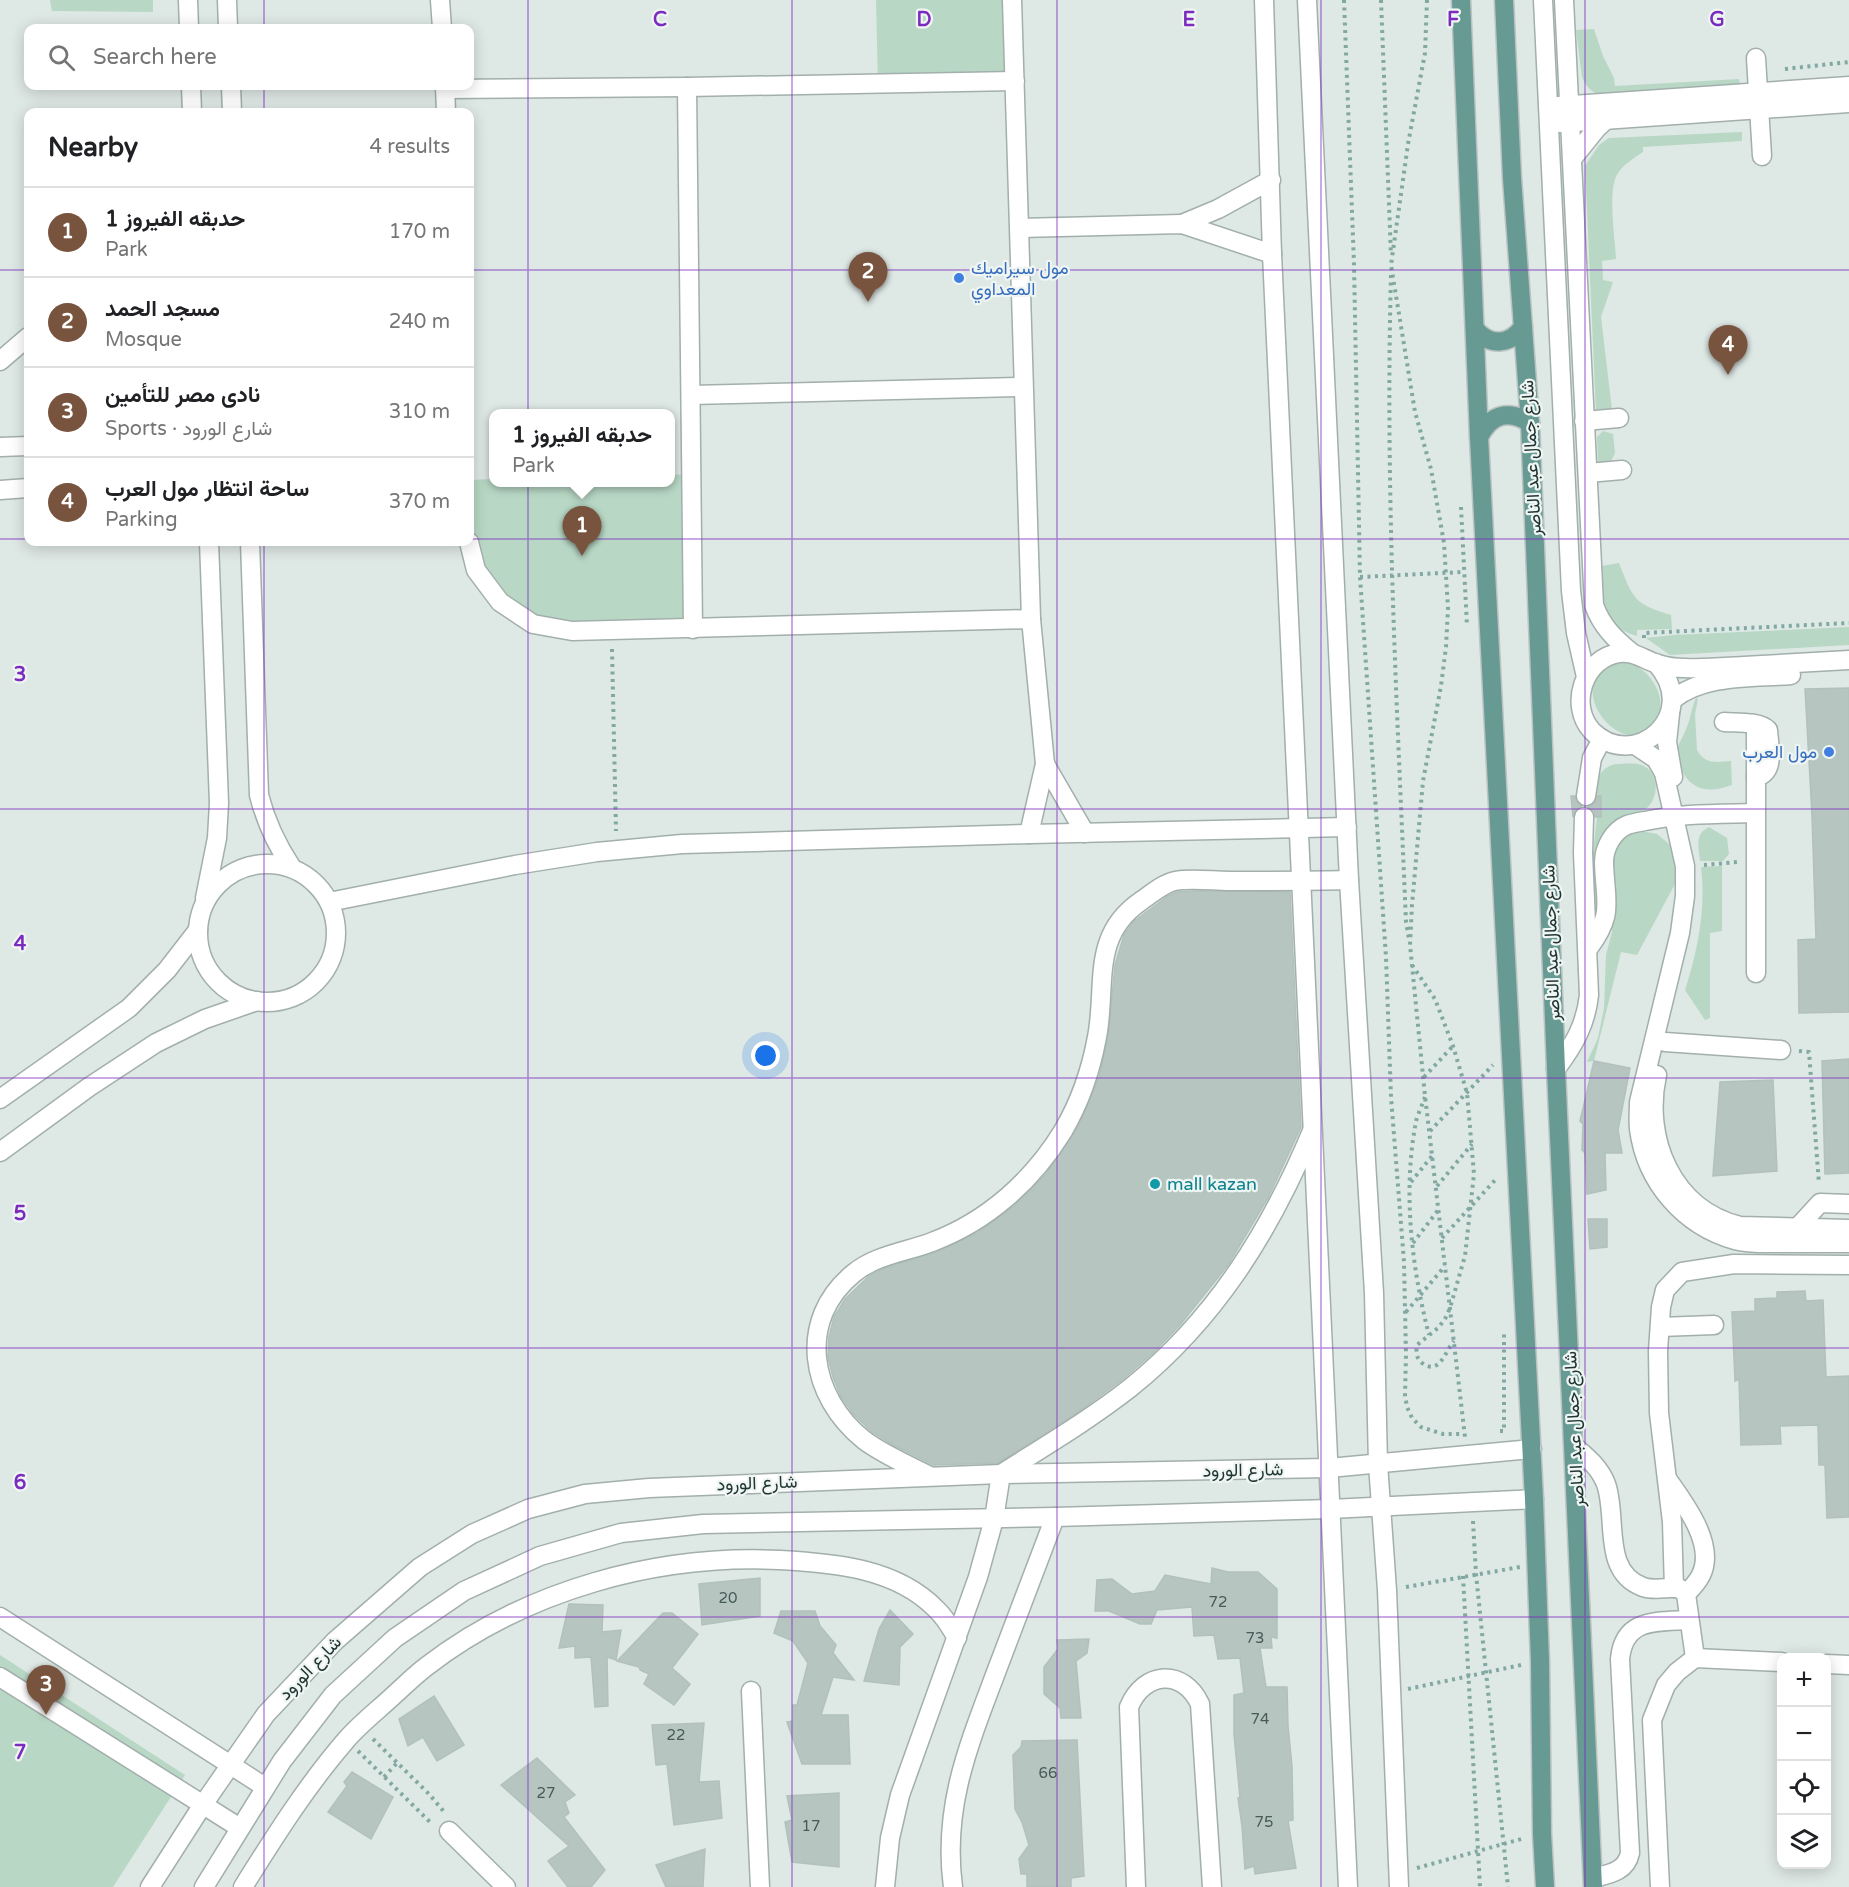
<!DOCTYPE html>
<html lang="en">
<head>
<meta charset="utf-8">
<style>
  body { margin:0; font-family:"Varela Round",Vazirmatn,sans-serif; background:#f6f6f6; color:#202124 }
  .controls { position:absolute; right:18px; bottom:18px; display:grid; overflow:hidden; border-radius:12px; box-shadow:0 3px 15px #0003 }
  .controls button { width:54px; height:54px; display:grid; place-items:center; padding:0; border:0; border-bottom:2px solid #e0e0e0; background:#fff; color:#202124; font:30px sans-serif }
  .you { position:absolute; left:766px; top:1056px; width:21px; height:21px; margin:-15px; border:4px solid #fff; border-radius:50%; background:#1a73e8; box-shadow:0 0 0 9px #1a73e833 }
  .badge { display:grid; place-items:center; width:39px; height:39px; border-radius:50%; background:#78543f; color:#fff; font-size:20px; font-weight:700 }
  .pin { position:absolute; translate:-50% -50px; filter:drop-shadow(0 2px 3px #0008) }
  .pin::after { content:''; position:absolute; top:32px; width:21px; height:18px; background:inherit; clip-path:polygon(0 0,100% 0,50% 100%) }
  .popup { position:absolute; left:489px; top:409px; width:186px; height:78px; box-sizing:border-box; display:grid; place-content:center; border-radius:12px; background:#fff; filter:drop-shadow(0 2px 4px #0005); font-size:20px; white-space:nowrap; color:#757577 }
  .popup b { font-size:22px; color:#202124 }
  .popup::after { content:''; position:absolute; left:50%; top:100%; margin-left:-12px; border:12px solid transparent; border-top-color:#fff }
  .list { margin:0; padding:0; list-style:none }
  h2 { display:flex; justify-content:space-between; align-items:center; height:78px; margin:0; padding:0 24px; font-size:26px }
  h2 small { font-size:20px; font-weight:400; color:#757577 }
  .list li { display:grid; grid-template-columns:39px 1fr auto; gap:18px; align-items:center; box-sizing:border-box; height:90px; padding:0 24px; border-top:2px solid #e0e0e0 }
  .list b { display:block; font-size:22px; white-space:nowrap }
  .list p { margin:0; font-size:20px; white-space:nowrap; color:#757577 }
  .list em { font-size:20px; font-style:normal; color:#757577 }
  .icon { flex:none; width:33px; height:33px; fill:none; stroke:currentColor; stroke-width:2; stroke-linecap:round; stroke-linejoin:round }
  .map { position:relative; flex:none; width:1849px; height:1887px; overflow:hidden }
  .search { position:absolute; background:#fff; box-shadow:0 3px 15px #0003; left:24px; top:24px; width:450px; height:66px; display:flex; align-items:center; gap:15px; box-sizing:border-box; padding:0 21px; border-radius:12px; color:#757577; font-size:22px }
  .panel { position:absolute; background:#fff; box-shadow:0 3px 15px #0003; left:24px; top:108px; width:450px; height:438px; border-radius:12px }
  .map>svg:first-child { display:block }
  .green { fill:#b8d8c5 }
  .building { fill:#b7c5c1; stroke:#b1c1bc; stroke-width:1.5 }
  .lines { fill:none; stroke-linecap:round; stroke-linejoin:round }
  .minor-casing { stroke:#a2afac; stroke-width:21 }
  .major-casing { stroke:#bcc3c2; stroke-width:21 }
  .path { stroke:#81a9a2; stroke-width:4; stroke-dasharray:3 4.5; stroke-linecap:butt }
  .minor { stroke:#fff; stroke-width:18 }
  .major { stroke:#669a93; stroke-width:18 }
  .grid { fill:none; stroke:#7b2cbf; stroke-width:1.5; stroke-opacity:0.55 }
  .shop-dot { fill:#3f7fe0; stroke:#eef5f2; stroke-width:2 }
  .culture-dot { fill:#0f9aa8; stroke:#eef5f2; stroke-width:2 }
  .labels { text-anchor:middle; stroke-width:4.5; stroke-linejoin:round; paint-order:stroke }
  .number-label { font-size:15px; fill:#465a56 }
  .shop-label { font-size:18px; fill:#366cbe; stroke:#eef5f2; text-anchor:start }
  .street-label { font-size:18px; fill:#213633; stroke:#eef5f2 }
  .culture-label { font-size:18px; fill:#0d838f; stroke:#eef5f2; text-anchor:start }
  .grid-label { font-size:20px; text-anchor:middle; font-weight:bold; fill:#7b2cbf; stroke:#eef5f2; stroke-width:4.5; stroke-linejoin:round; paint-order:stroke }
</style>
</head>
<body>
<div class="map">
<svg width="1849" height="1887" viewBox="0 0 1849 1887">
  <rect width="100%" height="100%" fill="#dee8e5"/>
  <g class="green">
    <polygon points="50,0 153,0 153,12 52,11"/>
    <polygon points="876,0 1012,0 1015,81 878,84"/>
    <path d="M1594 29 1603 56 1614 78 1615 86 1739 79 1741 89 1603 96C1592 93 1586 87 1582 77L1576 30Z"/>
    <path d="M1742 132V141L1643 147V152C1634 158 1624 164 1618 173 1607 188 1615 239 1616 259L1602 261 1603 280 1613 282 1601 317 1612 410 1596 412 1585 166 1599 145 1609 138Z"/>
    <polygon points="1603,431 1613,434 1615,453 1610,463 1601,463 1598,461 1597,437"/>
    <polygon points="691,474 693,629 572,631 500,602 470,542 470,480 493,479 494,482 670,482 671,475"/>
    <path d="M1619 563C1633 599 1634 604 1671 615L1672 629 1637 630V636C1598 625 1603 600 1602 566Z"/>
    <polygon points="1849,627 1849,645 1670,655 1646,638 1673,635"/>
    <path d="M1622 660C1638 664 1650 674 1657 689 1667 711 1654 741 1627 735 1605 729 1587 702 1594 680 1596 675 1601 670 1604 665Z"/>
    <path d="M1696 698 1698 699 1695 714 1697 750C1705 765 1717 762 1731 761L1732 785C1713 792 1695 793 1683 773 1680 768 1677 758 1677 751 1678 743 1684 736 1686 729 1691 719 1691 708 1696 698Z"/>
    <path d="M1616 764C1625 764 1636 762 1644 766 1659 774 1659 796 1648 807 1644 811 1638 813 1632 815 1613 820 1602 830 1597 849L1600 919H1594L1591 870 1597 817 1601 816V796H1592C1595 781 1600 767 1616 764Z"/>
    <path d="M1709 827 1727 838 1729 854 1723 861H1700C1699 847 1694 834 1709 827Z"/>
    <polygon points="1641,831 1657,834 1669,844 1673,851 1676,882 1637,955 1621,952 1594,1061 1587,1062 1598,1038 1604,1008 1606,955 1612,932 1613,914 1612,855 1623,837"/>
    <path d="M1722 866V931L1710 933V1018L1705 1020 1685 990C1698 950 1706 909 1701 867Z"/>
    <polygon points="0,1655 185,1775 113,1887 0,1887"/>
  </g>
  <g class="building">
    <polygon points="1849,688 1849,1012 1799,1013 1798,940 1816,939 1812,815 1805,689"/>
    <polygon points="1571,796 1575,796 1576,801 1582,806 1575,811 1573,817"/>
    <polygon points="1597,796 1601,796 1601,817 1595,817 1594,811 1588,807 1594,803"/>
    <polygon points="1195,891 1290,892 1301,1127 1268,1198 1228,1265 1180,1325 1153,1353 1123,1379 1077,1413 998,1463 934,1465 893,1445 871,1431 854,1415 841,1397 833,1377 828,1357 829,1337 834,1317 845,1299 869,1276 885,1268 936,1252 977,1233 1014,1206 1046,1174 1079,1125 1099,1077 1108,1039 1115,965 1124,935 1133,922 1168,896 1177,892"/>
    <polygon points="1849,1059 1849,1173 1825,1174 1822,1061"/>
    <polygon points="1594,1061 1630,1068 1618,1130 1622,1153 1605,1153 1606,1190 1587,1194 1585,1153 1582,1150 1583,1124 1580,1121"/>
    <polygon points="1773,1080 1777,1171 1713,1176 1720,1082"/>
    <polygon points="1588,1219 1607,1219 1607,1247 1590,1249"/>
    <polygon points="1805,1291 1806,1301 1823,1300 1826,1377 1849,1376 1849,1517 1827,1518 1825,1465 1819,1465 1818,1425 1780,1426 1781,1444 1741,1445 1739,1379 1735,1381 1732,1312 1755,1311 1755,1299 1777,1298 1777,1292"/>
    <polygon points="1212,1568 1228,1572 1258,1572 1277,1589 1277,1638 1271,1637 1272,1648 1260,1648 1266,1687 1287,1687 1288,1726 1292,1766 1293,1820 1288,1821 1296,1868 1255,1874 1254,1866 1245,1869 1242,1826 1238,1798 1240,1798 1234,1734 1234,1695 1244,1693 1240,1658 1218,1659 1214,1635 1194,1636 1192,1607 1157,1610 1151,1624 1140,1624 1109,1611 1095,1611 1097,1580 1112,1579 1132,1594 1155,1591 1165,1575 1211,1584"/>
    <polygon points="760,1578 760,1616 702,1625 699,1584"/>
    <polygon points="569,1604 603,1605 602,1632 621,1630 616,1660 607,1657 608,1706 595,1707 591,1657 575,1658 575,1646 559,1648"/>
    <polygon points="890,1610 913,1634 900,1647 899,1685 864,1681 879,1629"/>
    <polygon points="781,1611 815,1611 820,1626 836,1645 833,1653 854,1680 833,1677 821,1715 848,1715 850,1764 802,1764 787,1722 793,1721 793,1705 797,1705 808,1663 793,1641 774,1633"/>
    <polygon points="663,1613 672,1613 698,1634 672,1668 690,1684 674,1705 644,1684 649,1674 640,1670 639,1667 617,1661"/>
    <polygon points="1089,1639 1087,1653 1076,1661 1081,1718 1061,1718 1060,1708 1044,1694 1044,1667 1058,1649 1057,1640"/>
    <polygon points="434,1696 464,1745 437,1761 423,1737 408,1746 399,1719"/>
    <polygon points="704,1723 699,1782 719,1781 722,1818 674,1825 667,1764 656,1765 652,1725"/>
    <polygon points="1077,1740 1084,1876 1071,1878 1071,1887 1027,1887 1027,1874 1021,1874 1019,1859 1029,1845 1022,1822 1015,1809 1013,1755 1021,1747 1022,1741"/>
    <polygon points="537,1758 575,1795 565,1802 569,1813 564,1817 605,1870 591,1887 568,1887 548,1861 569,1846 501,1785"/>
    <polygon points="352,1772 393,1797 371,1839 328,1812 347,1786 344,1782"/>
    <polygon points="839,1793 839,1867 792,1862 785,1822 792,1820 787,1796"/>
    <polygon points="705,1849 703,1887 666,1887 656,1865"/>
  </g>
  <g class="lines">
    <g class="minor-casing">
      <g id="minor">
        <polyline points="188,0 189,28"/>
        <polyline points="227,0 228,28"/>
        <polyline points="440,0 442,28"/>
        <polyline points="1012,0 1031,619 1045,764 1029,834"/>
        <polyline points="1264,0 1272,254 1348,1887"/>
        <polyline points="1307,0 1349,880 1374,1293 1378,1464 1387,1590 1399,1887"/>
        <polyline points="1543,0 1571,591 1576,633 1586,677"/>
        <path d="M1564 0 1594 605C1602 627 1615 639 1632 653"/>
        <polyline points="1756,58 1762,156"/>
        <polyline points="191,86 192,112"/>
        <polyline points="231,86 232,112"/>
        <polyline points="445,86 446,112"/>
        <polyline points="687,87 693,629"/>
        <polyline points="445,89 687,87 1015,81"/>
        <polyline points="1558,106 1849,86"/>
        <polyline points="1560,123 1849,103"/>
        <polyline points="1572,159 1597,128 1607,119"/>
        <polyline points="1182,224 1218,209 1271,180"/>
        <polyline points="1020,228 1182,224 1272,254"/>
        <polyline points="0,361 28,337"/>
        <polyline points="691,395 1023,387"/>
        <polyline points="1584,421 1619,418"/>
        <polyline points="0,447 28,446"/>
        <polyline points="1588,473 1622,470"/>
        <polyline points="0,490 28,488"/>
        <path d="M250 542 259 795C266 823 276 844 292 868"/>
        <polyline points="469,542 476,570 500,602 533,624 572,631 1031,619"/>
        <path d="M1656 663C1703 715 1634 773 1592 731 1568 705 1584 658 1619 653 1635 651 1644 660 1658 664 1667 667 1676 668 1685 668 1705 669 1725 667 1744 666 1779 664 1814 662 1849 660"/>
        <path d="M1672 700C1704 674 1752 678 1791 675"/>
        <polyline points="1670,714 1667,742 1673,777"/>
        <path d="M1724 722C1737 723 1759 721 1768 730 1769 747 1776 772 1756 777"/>
        <polyline points="1756,725 1756,973"/>
        <path d="M1635 745 1656 759 1664 773 1685 866V896L1680 933 1639 1102C1639 1111 1638 1120 1639 1129 1646 1182 1684 1226 1735 1240 1749 1244 1766 1243 1780 1243 1803 1243 1826 1243 1849 1243"/>
        <polyline points="1045,764 1085,833"/>
        <polyline points="1586,796 1592,758 1602,739"/>
        <circle cx="267" cy="933" r="69"/>
        <polyline points="205,898 217,838 219,803 209,542"/>
        <polyline points="329,902 515,865 597,852 682,844 1029,834 1347,827"/>
        <path d="M1588 949C1615 913 1605 903 1604 862 1604 848 1613 831 1627 825 1633 823 1639 822 1645 821 1682 813 1718 814 1755 813"/>
        <polyline points="1665,1042 1781,1050"/>
        <path d="M1556 1069C1574 1045 1586 1024 1589 995L1583 853 1584 817"/>
        <path d="M1657 1075C1643 1139 1672 1209 1740 1226L1849 1229"/>
        <polyline points="0,1099 129,1008 167,970 198,930"/>
        <polyline points="0,1152 89,1087 156,1043 205,1019 257,1001"/>
        <polyline points="1797,1228 1820,1203 1849,1204"/>
        <polyline points="1660,1327 1714,1325"/>
        <path d="M1574 1446C1587 1457 1600 1468 1606 1484 1618 1517 1601 1572 1643 1587 1654 1591 1667 1587 1679 1588L1686 1594 1695 1658"/>
        <path d="M930 1476C908 1465 884 1455 864 1440 810 1397 796 1320 854 1273 876 1255 906 1252 932 1242 988 1221 1033 1180 1063 1131 1080 1102 1091 1070 1097 1037 1107 986 1090 936 1141 901 1150 895 1164 883 1175 881 1192 878 1212 881 1230 881 1270 881 1309 881 1349 880"/>
        <path d="M1668 1480C1685 1504 1716 1545 1701 1575 1697 1583 1692 1588 1686 1594"/>
        <polyline points="1674,1588 1672,1522 1659,1413 1658,1351 1661,1307 1665,1290 1682,1272 1734,1264 1849,1265"/>
        <polyline points="0,1617 265,1787"/>
        <polyline points="1826,1664 1849,1665"/>
        <polyline points="0,1677 240,1828"/>
        <polyline points="751,1691 760,1887"/>
        <polyline points="449,1831 506,1887"/>
        <path d="M1593 1878C1609 1874 1626 1872 1630 1853L1620 1659C1624 1618 1656 1622 1689 1620"/>
        <polyline points="150,1887 202,1806 266,1714 335,1641 420,1567 472,1534 528,1509 585,1494 649,1488 1001,1474 1329,1468 1532,1449"/>
        <polyline points="204,1887 282,1761 333,1695 395,1638 464,1591 540,1556 621,1533 703,1524 1055,1517 1330,1509 1534,1499"/>
        <path d="M243 1887C275 1836 307 1785 347 1739 361 1723 378 1710 393 1696 404 1686 415 1675 427 1666 526 1590 657 1554 780 1560 834 1563 896 1568 936 1609 945 1617 951 1628 957 1638"/>
        <path d="M885 1887 890 1838 900 1795 978 1577 994 1519 1001 1474C1045 1446 1089 1420 1130 1388 1216 1319 1270 1231 1312 1131"/>
        <path d="M953 1887C942 1805 970 1742 998 1667 1017 1617 1036 1567 1055 1517"/>
        <path d="M1136 1887 1129 1707C1144 1671 1183 1668 1200 1704L1212 1887"/>
        <polyline points="1660,1887 1652,1720 1666,1685 1677,1672 1695,1658 1782,1662"/>
      </g>
    </g>
    <g class="major-casing">
      <g id="major">
        <polyline points="1461,0 1479,437 1534,1499 1540,1661 1542,1834 1545,1887"/>
        <polyline points="1504,0 1512,178 1530,423 1556,1069 1593,1887"/>
        <path d="M1475 329C1490 347 1510 345 1523 327"/>
        <path d="M1479 437C1491 414 1508 409 1530 423"/>
      </g>
    </g>
    <g class="path">
      <polyline points="1344,0 1354,264 1360,577 1386,957 1391,1097 1404,1262 1406,1355 1405,1395 1407,1407 1412,1418 1421,1427 1443,1434 1460,1434"/>
      <polyline points="1381,0 1391,255"/>
      <polyline points="1427,0 1425,53 1408,144 1391,265 1415,412 1431,469 1444,543 1448,608 1446,647 1441,686 1423,781 1412,905 1410,945 1425,1096 1465,1437"/>
      <polyline points="1785,69 1849,62"/>
      <path d="M1391 275C1385 491 1397 706 1406 922L1409 939"/>
      <polyline points="1461,507 1467,626"/>
      <polyline points="1360,577 1463,572"/>
      <polyline points="1644,638 1644,633 1849,623"/>
      <polyline points="612,649 616,831"/>
      <polyline points="1704,865 1738,862"/>
      <path d="M1412 965 1435 999 1453 1046 1467 1093 1474 1174 1465 1256 1450 1308 1445 1319 1438 1328 1417 1345C1416 1352 1416 1358 1422 1363 1440 1376 1445 1351 1454 1341"/>
      <polyline points="1799,1051 1809,1052 1819,1184"/>
      <polyline points="1424,1077 1453,1046"/>
      <path d="M1425 1097C1422 1106 1416 1117 1415 1127 1403 1195 1412 1269 1429 1335"/>
      <polyline points="1430,1131 1493,1065"/>
      <polyline points="1411,1182 1432,1156"/>
      <polyline points="1437,1186 1472,1144"/>
      <polyline points="1442,1238 1497,1178"/>
      <polyline points="1413,1243 1439,1209"/>
      <polyline points="1406,1312 1445,1266"/>
      <polyline points="1500,1431 1504,1431 1504,1331"/>
      <polyline points="1473,1521 1476,1574 1508,1887"/>
      <polyline points="1463,1576 1480,1887"/>
      <polyline points="1406,1587 1520,1567"/>
      <polyline points="1408,1689 1521,1665"/>
      <polyline points="373,1739 429,1794 445,1813"/>
      <polyline points="358,1751 432,1824"/>
      <polyline points="384,1777 397,1763"/>
      <polyline points="1417,1868 1525,1838"/>
    </g>
    <use href="#minor" class="minor"/>
    <use href="#major" class="major"/>
  </g>
  <path class="grid" d="M264 0V28M528 0V1887M792 0V1887M1057 0V1887M1321 0V1887M1585 0V1887M264 86V112M0 270H28M470 270H1849M0 539H28M470 539H1849M264 542V1887M0 809H1849M0 1078H1849M0 1348H1849M0 1617H1849"/>
  <g class="shop-dot">
    <circle cx="959" cy="278" r="6"/>
    <circle cx="1829" cy="752" r="6"/>
  </g>
  <circle class="culture-dot" cx="1155" cy="1184" r="6"/>
  <g class="labels">
    <g class="number-label">
      <text x="728" y="1603">20</text>
      <text x="1218" y="1607">72</text>
      <text x="1255" y="1643">73</text>
      <text x="1260" y="1724">74</text>
      <text x="676" y="1740">22</text>
      <text x="1048" y="1778">66</text>
      <text x="546" y="1798">27</text>
      <text x="1264" y="1827">75</text>
      <text x="811" y="1831">17</text>
    </g>
    <g class="shop-label">
      <text x="971" y="274">مول سيراميك<tspan x="971" dy="21">المعداوي</tspan></text>
      <text x="1817" y="758" text-anchor="end">مول العرب</text>
    </g>
    <g class="street-label">
      <text transform="translate(1531 458) rotate(-93)" y="6">شارع جمال عبد الناصر</text>
      <text transform="translate(1551 943) rotate(-92)" y="6">شارع جمال عبد الناصر</text>
      <text transform="translate(1574 1429) rotate(-93)" y="6">شارع جمال عبد الناصر</text>
      <text transform="translate(1243 1470) rotate(-1)" y="6">شارع الورود</text>
      <text transform="translate(757 1483) rotate(-2)" y="6">شارع الورود</text>
      <text transform="translate(310 1668) rotate(-46)" y="6">شارع الورود</text>
    </g>
    <g class="culture-label">
      <text x="1167" y="1190">mall kazan</text>
    </g>
  </g>
  <g class="grid-label">
    <text x="660" y="26">C</text>
    <text x="924" y="26">D</text>
    <text x="1189" y="26">E</text>
    <text x="1453" y="26">F</text>
    <text x="1717" y="26">G</text>
    <text x="20" y="681">3</text>
    <text x="20" y="950">4</text>
    <text x="20" y="1220">5</text>
    <text x="20" y="1489">6</text>
    <text x="20" y="1759">7</text>
  </g>
</svg>
<div class="controls">
<button>+</button>
<button>−</button>
<button><svg class="icon" aria-label="locate" viewBox="0 0 24 24"><circle cx="12" cy="12" r="6"/><path d="M12 2v4M12 18v4M2 12h4M18 12h4"/></svg></button>
<button><svg class="icon" aria-label="layers" viewBox="0 0 24 24"><path d="M12 4l9 5-9 5-9-5zM3 14l9 5 9-5"/></svg></button>
</div>
<div class="you"></div>
<div class="pin badge" style="left:582px;top:556px">1</div>
<div class="popup"><b>حدبقه الفيروز 1</b>Park</div>
<div class="pin badge" style="left:868px;top:302px">2</div>
<div class="pin badge" style="left:46px;top:1715px">3</div>
<div class="pin badge" style="left:1728px;top:375px">4</div>
<div class="search"><svg class="icon" aria-label="search" viewBox="0 0 24 24"><circle cx="10" cy="10" r="6"/><path d="M15 15l6 6"/></svg>Search here</div>
<section class="panel">
<h2>Nearby<small>4 results</small></h2>
<ul class="list">
<li><span class="badge">1</span><div><b>حدبقه الفيروز 1</b><p>Park</p></div><em>170 m</em></li>
<li><span class="badge">2</span><div><b>مسجد الحمد</b><p>Mosque</p></div><em>240 m</em></li>
<li><span class="badge">3</span><div><b>نادى مصر للتأمين</b><p>Sports · شارع الورود</p></div><em>310 m</em></li>
<li><span class="badge">4</span><div><b>ساحة انتظار مول العرب</b><p>Parking</p></div><em>370 m</em></li>
</ul>
</section>
</div>
</body>
</html>
